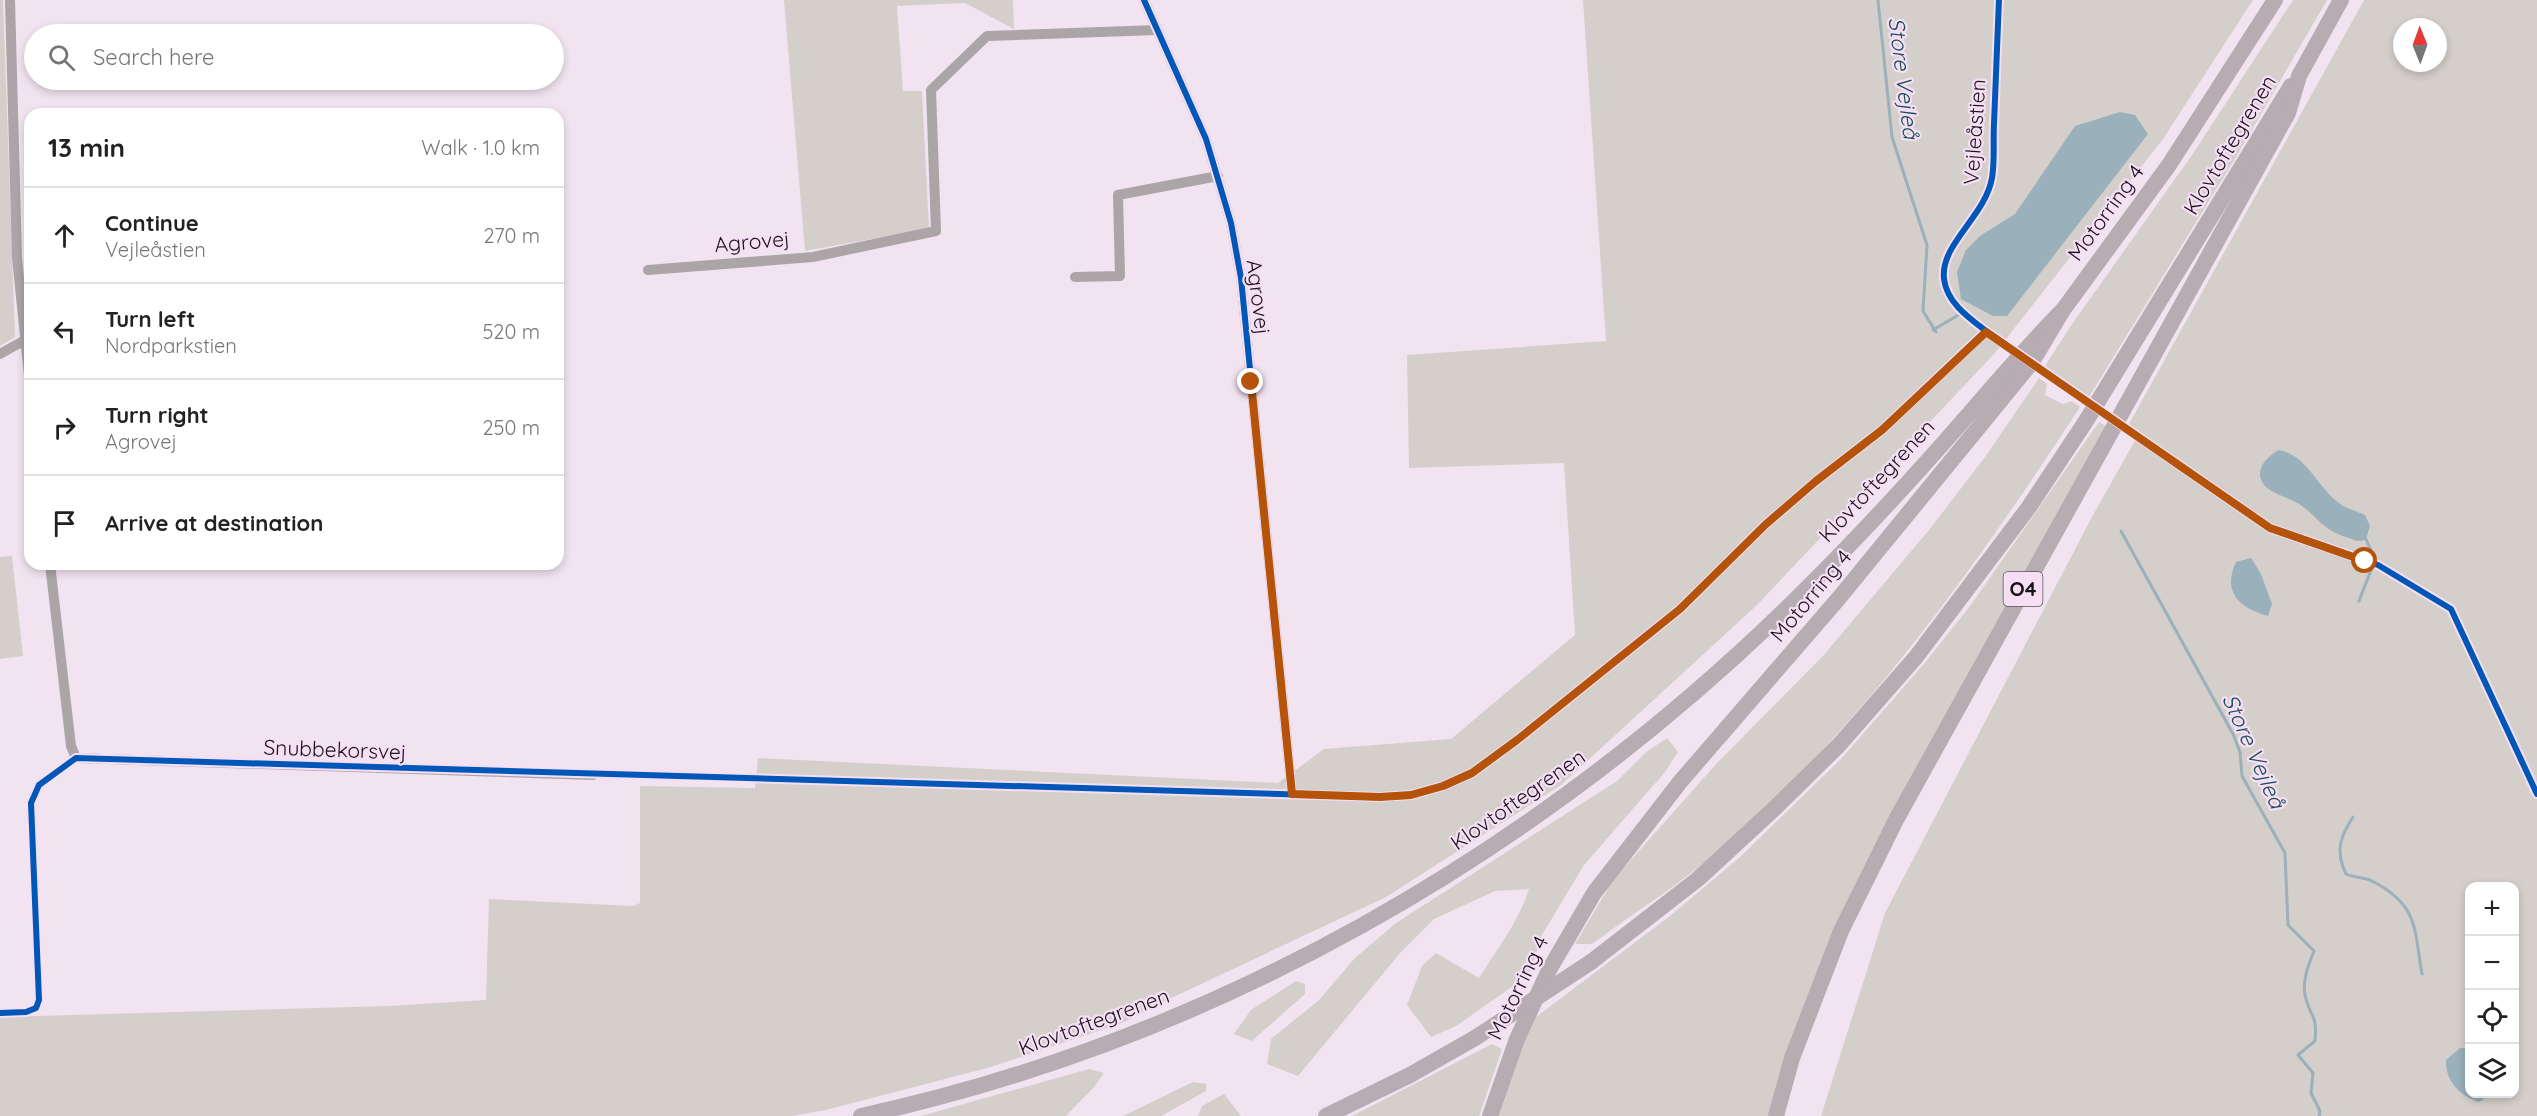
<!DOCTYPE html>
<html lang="en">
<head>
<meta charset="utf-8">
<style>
  body { margin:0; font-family:Quicksand,sans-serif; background:#f2f2f2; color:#222 }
  .controls { position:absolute; right:18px; bottom:18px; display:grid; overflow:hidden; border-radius:12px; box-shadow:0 3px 9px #0003 }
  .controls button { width:54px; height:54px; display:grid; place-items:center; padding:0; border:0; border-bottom:2px solid #e0e0e0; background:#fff; color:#222; font:30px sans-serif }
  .compass { position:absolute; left:2393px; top:18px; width:54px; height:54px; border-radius:50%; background:#fff; box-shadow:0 3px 9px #0003; rotate:359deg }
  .stop { position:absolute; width:18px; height:18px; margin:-14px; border:4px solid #b45309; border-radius:50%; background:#fff }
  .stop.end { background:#b45309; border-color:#fff; box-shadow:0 2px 6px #0008 }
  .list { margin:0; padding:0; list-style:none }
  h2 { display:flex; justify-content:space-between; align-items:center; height:78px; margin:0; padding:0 24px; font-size:26px }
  h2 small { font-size:20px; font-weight:400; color:#767676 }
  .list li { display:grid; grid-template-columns:39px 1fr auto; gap:18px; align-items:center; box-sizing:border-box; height:96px; padding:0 24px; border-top:2px solid #e0e0e0 }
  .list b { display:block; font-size:22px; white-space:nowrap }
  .list p { margin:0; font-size:20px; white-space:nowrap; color:#767676 }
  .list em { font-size:20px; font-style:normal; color:#767676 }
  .icon { flex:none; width:33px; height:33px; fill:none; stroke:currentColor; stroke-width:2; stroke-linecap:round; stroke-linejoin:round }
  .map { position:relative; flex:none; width:2537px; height:1116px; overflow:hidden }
  .search { position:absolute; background:#fff; box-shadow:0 3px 9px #0003; left:24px; top:24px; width:540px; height:66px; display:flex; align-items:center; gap:15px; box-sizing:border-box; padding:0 21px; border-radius:33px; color:#767676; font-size:22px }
  .panel { position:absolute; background:#fff; box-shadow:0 3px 9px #0003; left:24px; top:108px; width:540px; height:462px; border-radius:18px }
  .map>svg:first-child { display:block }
  .green { fill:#d4cfca; fill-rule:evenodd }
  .water { fill:#9ab0ba }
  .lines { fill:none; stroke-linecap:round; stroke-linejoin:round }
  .stream { stroke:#9ab0ba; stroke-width:3 }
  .minor { stroke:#aba5a7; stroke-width:10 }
  .highway { stroke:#b6acb1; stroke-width:16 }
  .highway-bridge { stroke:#b6acb1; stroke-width:16 }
  .cycleway-casing { stroke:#f6dff5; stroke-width:10 }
  .cycleway { stroke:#0057b8; stroke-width:6 }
  .route { stroke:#b45309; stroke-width:8 }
  .labels { text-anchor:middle; stroke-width:4.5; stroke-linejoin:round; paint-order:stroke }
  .shield { fill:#f6dff5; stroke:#5c505c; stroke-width:1.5 }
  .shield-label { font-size:20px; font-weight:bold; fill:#1a121a }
  .street-label { font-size:21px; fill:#1a121a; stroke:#f6dff5 }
  .water-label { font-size:22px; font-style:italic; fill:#164e59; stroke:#f6dff5 }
</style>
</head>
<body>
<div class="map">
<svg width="2537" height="1116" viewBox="0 0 2537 1116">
  <rect width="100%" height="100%" fill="#f1e4f0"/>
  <g class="green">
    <polygon points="0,0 3,0 15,337 0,346"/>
    <polygon points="784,0 1013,0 1014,29 965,3 897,6 903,91 922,91 929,229 805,251"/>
    <polygon points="1583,0 2253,0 2163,139 1995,353 1757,605 1561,785 1386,897 1165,1001 1122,1023 991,1067 826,1110 792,1116 0,1116 0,1017 388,1006 486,1000 489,899 633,906 640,903 640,786 755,788 758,758 1278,783 1324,749 1451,739 1575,635 1564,463 1409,468 1407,355 1606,341"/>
    <polygon points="2293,0 2327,0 2236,157 2089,397 2045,367 2047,363 2070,327 2192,155"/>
    <path d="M2364 0H2537V1116H1821L1885 913 2093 515 2140 432 2129 424ZM2402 27H2438V63H2402ZM2470 886H2514V1094H2470Z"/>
    <path d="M2039 378 2047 384 2045 395 2063 404 2072 401 2080 407C1973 571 1857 735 1706 861 1670 891 1629 916 1592 944H1575L1613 880 1718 762 1822 657 1929 530 1985 457Z"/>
    <polygon points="2099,422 2106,426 1908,785 1769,1116 1497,1116 1532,1020 1670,916 1740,857 1841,759 1923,665 1970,606"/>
    <polygon points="12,556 23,656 0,659 0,557"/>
    <path d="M1667 738 1678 752 1665 772 1584 865 1542 935 1529 975 1456 1026 1431 1037 1407 1005 1422 966 1436 953 1479 978C1497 950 1519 921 1529 889L1495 891 1434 919 1401 952 1298 1076 1267 1064 1271 1039 1319 1000 1355 958 1396 923 1617 781 1646 752Z"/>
    <polygon points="1296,981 1305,984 1305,994 1252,1041 1234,1034 1251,1010"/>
    <polygon points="1492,1044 1502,1049 1479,1116 1352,1116"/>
    <polygon points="1089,1069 1104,1073 1094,1087 1066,1116 921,1116"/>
    <polygon points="1193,1082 1206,1084 1206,1091 1161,1116 1123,1116"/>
    <polygon points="1224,1094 1241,1116 1198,1116 1202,1106"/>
  </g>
  <g class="water">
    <polygon points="2120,112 2135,115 2148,134 2007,316 1993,316 1961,299 1957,272 1966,250 1980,236 2015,214 2075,126"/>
    <path d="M2279 450C2308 456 2316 486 2339 503 2346 509 2357 511 2365 515L2370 526 2366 539C2359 543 2355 540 2349 538 2320 529 2321 519 2299 504 2290 498 2275 495 2266 487 2252 473 2265 457 2279 450Z"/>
    <path d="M2251 558 2261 574 2272 604 2268 616C2239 608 2222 592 2236 562Z"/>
    <path d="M2460 1048H2469L2470 1094H2485L2483 1100 2478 1102C2459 1095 2445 1080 2446 1060Z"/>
  </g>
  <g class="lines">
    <g class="stream">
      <polyline points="1878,0 1892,137 1927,245 1923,311 1936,332"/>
      <polyline points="1933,330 1960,314"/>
      <path d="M2121 531 2233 734 2240 752 2242 776 2285 853 2288 925 2314 951C2308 966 2301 983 2306 999 2312 1021 2317 1013 2315 1041L2298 1055 2313 1073 2311 1093 2320 1111 2319 1116"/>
      <polyline points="2359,601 2375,560 2366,539"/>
      <path d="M2353 817C2340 837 2335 851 2346 874 2354 878 2364 877 2372 881 2419 905 2414 929 2422 974"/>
    </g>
    <g class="minor">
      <polyline points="10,0 17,258 30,385"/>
      <polyline points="1144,0 1206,139 1231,223 1241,278 1292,794"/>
      <polyline points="648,270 813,257 936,231 931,90 987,36 1157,30"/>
      <polyline points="1075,277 1120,276 1118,195 1218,176"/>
      <polyline points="0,354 25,340"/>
      <polyline points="50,564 71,746 76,758 593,775"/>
    </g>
    <g class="highway">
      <polyline points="1591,962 1698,879 1775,808 1839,745 1916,657 2029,507 2086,421 2291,86"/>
      <path d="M861 1116C1214 1039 1533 856 1791 604 1842 554 1891 502 1939 448 1980 402 2019 354 2063 310"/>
      <polyline points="1326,1116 1410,1075 1475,1038"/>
      <polyline points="1490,1116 1517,1039 1549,970 1594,893 1680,782 1839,598 2032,362 2063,310 2169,165 2275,0"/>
      <polyline points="1776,1116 1792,1058 1841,931 1897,818 2288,113 2299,76 2341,0"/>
    </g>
    <polyline class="highway-bridge" points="1475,1038 1591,962"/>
    <g class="cycleway-casing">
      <g id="cycleway">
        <polyline points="1144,0 1206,139 1231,223 1241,278 1292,794"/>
        <path d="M1999 0C1997 41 1996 82 1994 124 1993 141 1995 161 1992 178 1985 217 1940 244 1944 279 1947 303 1969 318 1986 331L2270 528 2378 565 2451 609 2537 794"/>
        <polyline points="0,1013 26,1012 36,1008 39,1000 31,803 39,785 76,758 1380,797 1411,795 1443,786 1472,773 1517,740 1680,609 1765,525 1816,481 1882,430 1986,331"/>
      </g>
    </g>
    <use href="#cycleway" class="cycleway"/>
  </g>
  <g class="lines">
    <polyline class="route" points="1251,382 1292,794 1380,797 1411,795 1443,786 1472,773 1517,740 1680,609 1765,525 1816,481 1882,430 1986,332 2270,528 2365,561"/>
  </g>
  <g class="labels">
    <rect class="shield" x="2003.5" y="572" width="39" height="34" rx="4.5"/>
    <g class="shield-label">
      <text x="2023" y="596">O4</text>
    </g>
    <g class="street-label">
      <text transform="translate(1975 132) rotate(-86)" y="7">Vejleåstien</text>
      <text transform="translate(2230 145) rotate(-59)" y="7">Klovtoftegrenen</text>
      <text transform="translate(2106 213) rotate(-54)" y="7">Motorring 4</text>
      <text transform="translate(752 242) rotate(-5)" y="7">Agrovej</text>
      <text transform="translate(1258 297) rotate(83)" y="7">Agrovej</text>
      <text transform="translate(1877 481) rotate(-47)" y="7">Klovtoftegrenen</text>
      <text transform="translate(1811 596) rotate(-50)" y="7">Motorring 4</text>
      <text transform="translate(335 750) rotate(2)" y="7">Snubbekorsvej</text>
      <text transform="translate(1518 800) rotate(-35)" y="7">Klovtoftegrenen</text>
      <text transform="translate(1518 988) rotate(-64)" y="7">Motorring 4</text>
      <text transform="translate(1094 1022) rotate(-20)" y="7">Klovtoftegrenen</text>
    </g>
    <g class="water-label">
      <text transform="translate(1904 78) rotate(83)" y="8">Store Vejleå</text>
      <text transform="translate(2254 751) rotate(66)" y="8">Store Vejleå</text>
    </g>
  </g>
</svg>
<div class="controls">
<button>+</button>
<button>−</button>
<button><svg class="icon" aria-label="locate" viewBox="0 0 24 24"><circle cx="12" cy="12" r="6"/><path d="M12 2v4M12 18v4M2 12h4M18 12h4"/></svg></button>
<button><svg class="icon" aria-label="layers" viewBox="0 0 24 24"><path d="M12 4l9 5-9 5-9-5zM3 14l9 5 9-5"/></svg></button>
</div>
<svg class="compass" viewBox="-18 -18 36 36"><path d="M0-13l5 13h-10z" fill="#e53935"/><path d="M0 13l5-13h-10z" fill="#767676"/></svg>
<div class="stop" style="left:2365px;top:561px"></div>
<div class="stop end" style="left:1251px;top:382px"></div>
<div class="search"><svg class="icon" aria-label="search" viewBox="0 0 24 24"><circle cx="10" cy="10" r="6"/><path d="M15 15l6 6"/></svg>Search here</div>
<section class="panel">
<h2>13 min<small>Walk · 1.0 km</small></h2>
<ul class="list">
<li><svg class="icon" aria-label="ahead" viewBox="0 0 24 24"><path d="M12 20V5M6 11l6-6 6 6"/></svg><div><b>Continue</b><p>Vejleåstien</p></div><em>270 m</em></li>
<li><svg class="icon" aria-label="left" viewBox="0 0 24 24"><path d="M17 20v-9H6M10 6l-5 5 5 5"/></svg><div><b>Turn left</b><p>Nordparkstien</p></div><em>520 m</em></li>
<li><svg class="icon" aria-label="right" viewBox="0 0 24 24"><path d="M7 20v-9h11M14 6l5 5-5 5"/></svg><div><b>Turn right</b><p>Agrovej</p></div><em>250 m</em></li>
<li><svg class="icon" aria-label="arrive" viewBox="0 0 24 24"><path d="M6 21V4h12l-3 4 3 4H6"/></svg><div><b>Arrive at destination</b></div></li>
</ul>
</section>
</div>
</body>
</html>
